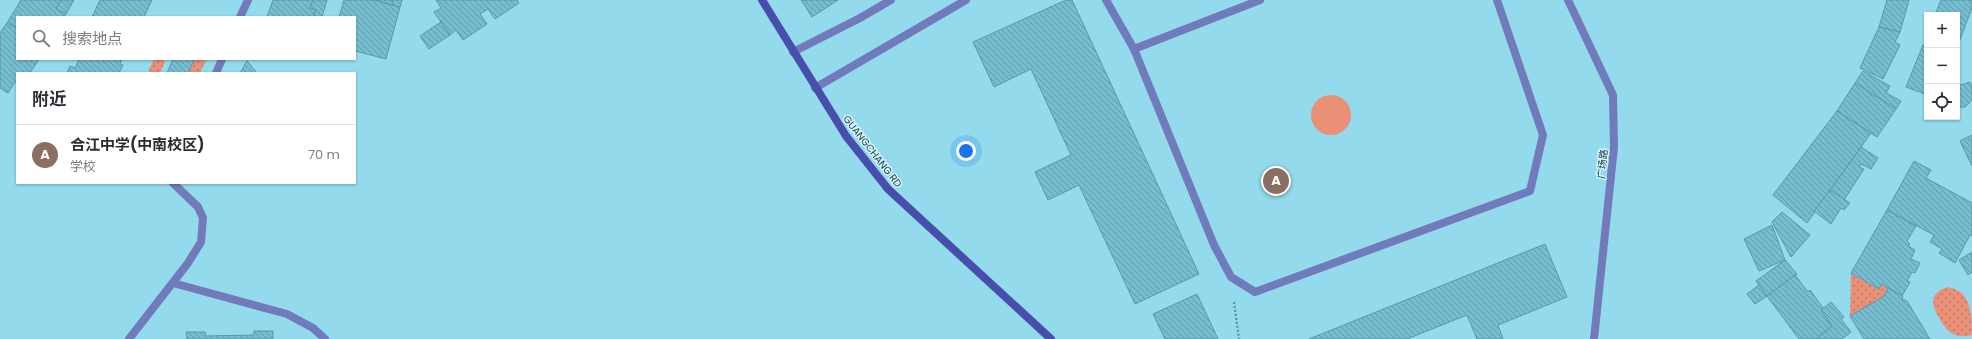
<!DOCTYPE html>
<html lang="zh">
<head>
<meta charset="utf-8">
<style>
  body { margin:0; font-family:Poppins,"Noto Sans SC",sans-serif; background:#f2f2f3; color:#2b2b33 }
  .controls { position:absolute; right:12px; top:12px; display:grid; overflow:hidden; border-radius:0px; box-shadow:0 1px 3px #0004 }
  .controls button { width:36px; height:36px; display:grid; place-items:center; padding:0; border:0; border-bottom:1px solid #e1e1e2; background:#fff; color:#2b2b33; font:20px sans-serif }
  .you { position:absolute; left:966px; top:151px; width:14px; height:14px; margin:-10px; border:3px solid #fff; border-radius:50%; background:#1a73e8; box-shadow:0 0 0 6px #1a73e833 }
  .badge { display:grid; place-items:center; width:26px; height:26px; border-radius:50%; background:#ea580c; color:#fff; font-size:13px; font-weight:700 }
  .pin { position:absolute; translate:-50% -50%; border:2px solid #fff; box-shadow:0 1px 4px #0006 }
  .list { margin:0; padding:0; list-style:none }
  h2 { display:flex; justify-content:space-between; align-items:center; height:52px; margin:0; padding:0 16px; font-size:17px }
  h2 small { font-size:13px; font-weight:400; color:#7c7c81 }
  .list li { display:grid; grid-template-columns:26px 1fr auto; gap:12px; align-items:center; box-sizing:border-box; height:60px; padding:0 16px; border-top:1px solid #e1e1e2 }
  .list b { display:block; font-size:15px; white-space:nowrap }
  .list p { margin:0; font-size:13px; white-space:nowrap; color:#7c7c81 }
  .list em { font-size:13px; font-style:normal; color:#7c7c81 }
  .icon { flex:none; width:22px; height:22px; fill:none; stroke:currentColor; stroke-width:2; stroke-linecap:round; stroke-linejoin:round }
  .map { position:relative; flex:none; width:1972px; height:339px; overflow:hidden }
  .search { position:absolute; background:#fff; box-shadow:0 1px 3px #0004; left:16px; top:16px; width:340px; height:44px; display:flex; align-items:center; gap:10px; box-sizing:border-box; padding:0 14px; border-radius:0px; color:#7c7c81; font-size:15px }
  .panel { position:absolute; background:#fff; box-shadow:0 1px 3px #0004; left:16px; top:72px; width:340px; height:112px; border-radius:0px }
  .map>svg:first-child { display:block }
  .grass { fill:url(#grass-dots) }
  .park { fill:#ea9077 }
  .building { fill:url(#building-back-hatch); stroke:#549aac }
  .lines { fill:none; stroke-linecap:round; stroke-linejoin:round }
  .path { stroke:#6195a3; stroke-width:2.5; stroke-dasharray:2 2; stroke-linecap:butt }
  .service { stroke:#717aba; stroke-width:8 }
  .minor { stroke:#717aba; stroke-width:8 }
  .secondary { stroke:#484eac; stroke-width:8 }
  .labels { text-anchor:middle; stroke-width:3; stroke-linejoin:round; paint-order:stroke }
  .street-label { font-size:10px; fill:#244149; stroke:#d3f5fe }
</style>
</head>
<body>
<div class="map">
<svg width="1972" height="339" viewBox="0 0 1972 339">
  <defs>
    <pattern id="grass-dots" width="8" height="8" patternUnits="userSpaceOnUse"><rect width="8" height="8" fill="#ea9077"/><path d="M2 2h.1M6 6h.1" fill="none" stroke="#bd7764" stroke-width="1.8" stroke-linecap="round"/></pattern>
    <pattern id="building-back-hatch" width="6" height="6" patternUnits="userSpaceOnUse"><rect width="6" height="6" fill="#77bdd0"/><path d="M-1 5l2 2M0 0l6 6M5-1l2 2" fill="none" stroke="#619bab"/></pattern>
  </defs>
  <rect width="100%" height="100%" fill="#93daed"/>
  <g class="grass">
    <polygon points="154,59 166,59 160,73 150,73 149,70"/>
    <polygon points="195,59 206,60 200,73 188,73"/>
    <polygon points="1851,273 1878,289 1881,284 1888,288 1884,296 1850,316"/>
    <path d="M1948 287C1972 291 1972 316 1972 335 1957 339 1948 333 1941 321 1932 307 1927 293 1948 287Z"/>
  </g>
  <circle class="park" cx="1331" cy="115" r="20"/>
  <g class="building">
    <polygon points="21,0 61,0 56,9 66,14 64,17 17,17 17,28 7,23"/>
    <polygon points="61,0 74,0 66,14 56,9"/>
    <polygon points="100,0 152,0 144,17 92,17"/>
    <polygon points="273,0 313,0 310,8 316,10 313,17 267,17"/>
    <polygon points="313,0 327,0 322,17 313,17 316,10 310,8"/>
    <polygon points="344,0 375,0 400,7 386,59 355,51 355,17 339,17"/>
    <polygon points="375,0 393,0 392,5"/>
    <polygon points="393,0 402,0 400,7 392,5"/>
    <polygon points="436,0 517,0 519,3 495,19 488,9 480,14 487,24 463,40 456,30 450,35 441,22 434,12 441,8"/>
    <polygon points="801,0 838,0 812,17"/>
    <polygon points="1066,0 1072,0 1199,274 1135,304 1079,185 1048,200 1035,172 1071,155 1031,69 994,87 973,42"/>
    <polygon points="1887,0 1909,0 1900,32 1879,27"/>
    <polygon points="1941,0 1972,0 1972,8 1958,45 1957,15 1935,15"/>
    <polygon points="441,22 450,35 429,49 420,36"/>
    <polygon points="7,23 17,28 17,59 39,59 30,73 17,73 17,82 15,82 8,93 0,88 0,33"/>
    <polygon points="1879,27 1900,32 1895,42 1900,45 1883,79 1860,68"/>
    <polygon points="1923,45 1927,46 1927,95 1906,87"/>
    <polygon points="79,59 122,59 120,64 123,65 119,73 67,73 70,66 75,68"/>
    <polygon points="173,59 195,59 188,73 167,73"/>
    <polygon points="247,61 257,73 240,73"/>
    <polygon points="1863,71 1890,86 1886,93 1901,101 1896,109 1855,83"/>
    <polygon points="1970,82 1972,85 1972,100 1965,107 1957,107 1957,86"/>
    <polygon points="1855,83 1896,109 1877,137 1837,111"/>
    <polygon points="1837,111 1871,133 1807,223 1773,195"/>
    <polygon points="1972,135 1972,166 1960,141"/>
    <polygon points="1861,147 1878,158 1871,169 1861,164 1859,167 1864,169 1844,200 1830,190"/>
    <polygon points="1914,161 1931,170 1926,178 1972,203 1972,236 1970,235 1955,263 1939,253 1942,249 1930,242 1934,235 1887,210"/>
    <polygon points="1830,190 1850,203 1844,210 1841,208 1831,224 1814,211"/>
    <polygon points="1887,210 1916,226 1907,241 1910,244 1908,246 1915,250 1911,259 1920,263 1915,273 1912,272 1907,281 1910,282 1902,296 1881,284 1879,289 1851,273"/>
    <polygon points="1782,212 1810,235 1791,257 1772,222"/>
    <polygon points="1772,225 1785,260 1759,271 1744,239"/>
    <polygon points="1545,244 1567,297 1498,325 1503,339 1477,339 1467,315 1407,339 1309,339"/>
    <polygon points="1972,252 1972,272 1968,275 1959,260"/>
    <polygon points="1785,260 1797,274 1767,296 1756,281"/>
    <polygon points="1795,275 1808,292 1810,290 1823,308 1821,310 1832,326 1816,339 1799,339 1767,296"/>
    <polygon points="1759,285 1767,296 1755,304 1747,294"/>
    <polygon points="1888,288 1903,296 1902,299 1907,301 1930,339 1864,339 1850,316 1884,296"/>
    <polygon points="1197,294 1218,339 1165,339 1153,314"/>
    <polygon points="1831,302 1844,317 1841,319 1851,332 1842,339 1816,339 1832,326 1821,310"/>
    <polygon points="254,331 273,331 273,339 187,339 186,332 205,332 206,336 254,335"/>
  </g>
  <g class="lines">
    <polyline class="path" points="1234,302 1239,339"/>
    <g class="service">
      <polyline points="1106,0 1134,49 1214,245 1231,277 1255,292 1530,191 1543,135 1497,0"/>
      <polyline points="1134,49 1260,0"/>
      <polyline points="793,52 860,18 891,0"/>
      <polyline points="815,88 966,0"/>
      <polyline points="173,283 287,314 313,328 325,339"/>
      <polyline points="129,339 188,263 201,242 203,218 198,207 173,183"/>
    </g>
    <g class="minor">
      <polyline points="1568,0 1613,95 1614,147 1594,339"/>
      <polyline points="240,17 248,0"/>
      <polyline points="216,73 222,59"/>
    </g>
    <polyline class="secondary" points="762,0 846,136 888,189 1051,339"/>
  </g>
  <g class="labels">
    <g class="street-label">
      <text transform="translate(873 151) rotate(52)" y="4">GUANGCHANG RD</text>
      <text transform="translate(1602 164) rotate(-84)" y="4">广场路</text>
    </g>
  </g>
</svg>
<div class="controls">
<button>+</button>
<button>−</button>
<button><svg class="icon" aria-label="locate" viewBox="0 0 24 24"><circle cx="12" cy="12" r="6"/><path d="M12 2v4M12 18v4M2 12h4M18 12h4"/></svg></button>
</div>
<div class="you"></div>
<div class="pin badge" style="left:1276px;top:181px;background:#8d6e63">A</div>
<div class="search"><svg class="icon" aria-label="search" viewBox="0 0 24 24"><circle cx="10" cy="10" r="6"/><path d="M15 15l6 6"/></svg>搜索地点</div>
<section class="panel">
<h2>附近<small></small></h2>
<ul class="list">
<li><span class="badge" style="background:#8d6e63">A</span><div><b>合江中学(中南校区)</b><p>学校</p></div><em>70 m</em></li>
</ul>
</section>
</div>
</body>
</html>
